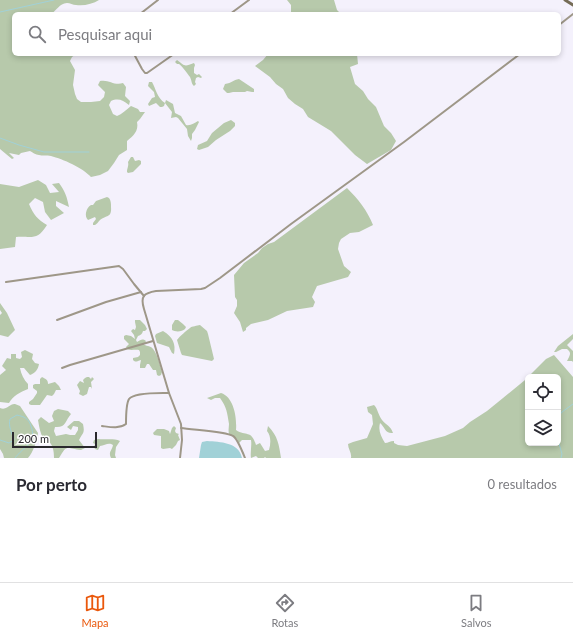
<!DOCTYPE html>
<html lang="pt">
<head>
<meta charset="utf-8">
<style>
  body { margin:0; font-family:Lato,sans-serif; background:#f2f2f3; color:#2b2b33 }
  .controls { position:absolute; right:12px; bottom:12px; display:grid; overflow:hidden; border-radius:6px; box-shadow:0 2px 6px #0003 }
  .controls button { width:36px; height:36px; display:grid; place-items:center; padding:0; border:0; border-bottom:1px solid #e1e1e2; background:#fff; color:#2b2b33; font:20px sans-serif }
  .scale { position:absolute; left:12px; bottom:10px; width:85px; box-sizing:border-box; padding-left:4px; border:2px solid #2a292d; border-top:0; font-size:11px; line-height:14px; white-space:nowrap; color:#2a292d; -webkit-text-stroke:3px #fff; paint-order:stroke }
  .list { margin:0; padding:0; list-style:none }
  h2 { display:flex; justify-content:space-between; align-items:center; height:52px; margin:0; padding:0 16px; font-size:17px }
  h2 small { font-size:13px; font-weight:400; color:#7c7c81 }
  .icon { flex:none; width:22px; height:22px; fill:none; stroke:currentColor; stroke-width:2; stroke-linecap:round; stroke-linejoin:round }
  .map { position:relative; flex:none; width:573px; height:458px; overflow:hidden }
  .search { position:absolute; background:#fff; box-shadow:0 2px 6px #0003; left:12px; right:12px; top:12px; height:44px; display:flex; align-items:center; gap:10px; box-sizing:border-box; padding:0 14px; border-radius:6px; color:#7c7c81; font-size:15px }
  .sheet { height:124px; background:#fff }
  nav { display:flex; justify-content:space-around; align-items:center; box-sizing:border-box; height:56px; border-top:1px solid #e1e1e2; background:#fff; font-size:11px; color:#7c7c81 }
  nav a { display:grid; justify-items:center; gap:2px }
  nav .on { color:#ea580c }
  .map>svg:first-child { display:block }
  .green { fill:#b7c9ab; fill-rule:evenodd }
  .water { fill:#a1d1d7 }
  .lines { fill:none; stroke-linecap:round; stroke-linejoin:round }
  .stream { stroke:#a1d1d7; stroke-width:1 }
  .street { stroke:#9e9788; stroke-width:2 }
  .secondary { stroke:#756c56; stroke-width:3 }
</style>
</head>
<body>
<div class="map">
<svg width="573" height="458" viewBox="0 0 573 458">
  <rect width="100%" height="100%" fill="#f4f1fc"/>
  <g class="green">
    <path d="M0 0H99C93 4 84 6 76 5 73 5 70 3 67 3 59 4 57 10 51 14H14V54H76L72 57 70 61 75 70 73 85 75 94 77 99 81 102H91L100 101 104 97 105 92 98 85 100 81C109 79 114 86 123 83L126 87 125 96 130 101 129 105C123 100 118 98 111 101L109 105 113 114 117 116C122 114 126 110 131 106L138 109 140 112H145L140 119 137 122C139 131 133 136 127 141V150L119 155 114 163 108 171 100 175 91 177C83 168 63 159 51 156 47 155 42 156 39 155 36 155 32 152 30 151L21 153 19 155 9 153 14 158 12 159 0 149Z"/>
    <polygon points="287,0 334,0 337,10 341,14 291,14 291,5"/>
    <polygon points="268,54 357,54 358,64 350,67 355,84 363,91 368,99 376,107 384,126 391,133 396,141 391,150 367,164 355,155 331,131 308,117 303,109 295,104 288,98 283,89 276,84 270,77 255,66 263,60"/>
    <path d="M177 60C185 66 184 67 194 63L195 65 194 68V73L197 75 199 74 202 77 201 78 198 77 196 78 195 82 196 84 194 86C191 83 192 81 190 77 187 73 183 67 179 64H177L175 62Z"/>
    <path d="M239 79 254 89V92H252L247 91 245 92H233L229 93H227L223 89 225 84C232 83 233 80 239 79Z"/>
    <path d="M149 82H152C156 89 157 98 165 103L164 106 162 107H160L156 103 149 106 148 104 152 98 155 97 154 92 148 86Z"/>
    <path d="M166 100 173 104 175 113 181 116 186 125C191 126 194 123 198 121L199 122 195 130 192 134V138L191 141 188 136 187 129 178 118 176 117 171 118 172 112 165 103Z"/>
    <polygon points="231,120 235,123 235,126 230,131 216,140 208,147 199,150 197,149 198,145 207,141 212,133 224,123"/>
    <path d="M131 157H133L135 161 139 160 141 161V164L133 172 128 173 127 172C127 168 129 166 128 162Z"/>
    <path d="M38 180 46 185 50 193 59 192 52 184 59 183C65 191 67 197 69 207L56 201V206L64 213 51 220 45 212 43 202 35 198 29 204C33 214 38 220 47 225 37 241 33 236 16 237L15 247 0 249V184L19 187Z"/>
    <path d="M347 188C358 199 367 210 373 225L359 232 350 233 341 239 339 243 338 249 344 266 351 272 348 277 317 286 312 297 315 302 313 307 287 311 268 320 251 324 246 328V330L243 332 240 322 234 313 237 306V300L235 297 234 275 244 263 258 253 262 248 268 244 274 242Z"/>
    <path d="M107 197 109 198C111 201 111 203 111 207 112 218 106 215 100 220 98 222 97 224 95 225H93V223L96 219 95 217 88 220C84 216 86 208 91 205H93L96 201Z"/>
    <polygon points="0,303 7,313 15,330 8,337 0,335 0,315 2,313 0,310"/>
    <path d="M135 320H140L145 325 147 329 145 331H143C142 334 141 335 138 336L136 340 137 342C141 340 142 338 146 341L144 345C145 345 151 347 151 347 157 351 160 366 162 372L161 375 159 376 157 375 156 370H153L149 364H147L145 368H140V365L141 360C137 361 136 363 133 360V358L138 357 140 355V352L139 350C135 349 131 351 127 349L126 347 129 344 124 339V336L126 335 131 336 135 339 134 335 131 331 133 329 135 330 136 327 135 322Z"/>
    <path d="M175 320H178L183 324 186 327 185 329C182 332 175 332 172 330V325Z"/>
    <path d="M200 325 207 331 208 334 214 359 212 361 182 355 181 353 177 340C180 336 186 331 190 328 192 326 197 326 200 325Z"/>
    <path d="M163 331C173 337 176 344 174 354L172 353 169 347 157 343 155 336 156 334Z"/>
    <path d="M573 334V339L567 345 573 351V362L572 361H567C570 355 572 353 567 349H562L556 352H554L558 346Z"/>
    <path d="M25 350 33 354 32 359 35 363 39 364C38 370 35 373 30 375L24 368H20C21 374 24 380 28 384V389C20 392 13 396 9 403L0 402V375L6 370 2 366 7 358 11 359V354H16V358L20 359 22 357 21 352Z"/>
    <path d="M554 355 573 377V458H351C352 453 348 449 348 444L353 442 367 438 373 424 372 415 368 412 367 407 374 405C378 409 378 415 382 420 386 425 391 426 393 433 385 434 385 427 380 423 378 431 381 436 385 443 388 443 390 441 394 441V443L398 445 407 446 445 436 463 428 470 422 487 411 503 398 525 380 546 359ZM528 377H558V443H528Z"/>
    <path d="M42 377C46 379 48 380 48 384L55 382 59 386 61 390H56L54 394 52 396 47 395 40 405H31L29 404V402L33 399 37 393V391L33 388V385L35 384H40V379Z"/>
    <polygon points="87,377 89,377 91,379 92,377 94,379 91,382 92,389 91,387 89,387 87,394 83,396 79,394 80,391 77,385 80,381 84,383 83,380 85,378"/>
    <path d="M221 393C234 397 237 418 236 430 246 437 251 429 256 445L260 443 265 451 269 450C271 443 271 436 267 431L268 426C278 436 279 445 281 458H266L265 457 264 458H258L256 456 251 458C250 452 252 446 251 440H242L239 443 237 439 229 434C228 430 229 427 229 424 227 412 227 408 220 398H215L211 400 207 398Z"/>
    <path d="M15 404 20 406 38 433C37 440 33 453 28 458H4L3 454 0 449V408C5 410 7 407 11 405 12 404 14 404 15 404Z"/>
    <path d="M58 409 68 411 71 414C65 421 66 428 55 427L54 431 56 436 66 434 70 435H75L78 430V427L73 426 71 430 67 427 74 421H79L83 424C85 434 83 432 79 440L85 448 81 450C66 448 67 444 59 458H54C54 451 53 444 47 440 46 440 44 439 44 439 40 434 39 425 38 420L41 417 49 423 54 421 52 416 54 411Z"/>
    <polygon points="174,426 176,428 175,431 176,433 179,434 178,435 180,440 178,441 176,445 172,449 170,448 163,449 161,448 161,436 154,435 153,433 157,429 164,429 169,431 170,434 172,428"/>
    <path d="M98 439C105 440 114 438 120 441L116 447 115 455 116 458H111C108 451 112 451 113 445 109 442 105 445 100 446L98 450 95 449 94 447 95 444 93 443 94 440Z"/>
  </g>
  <path class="water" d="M207 441C220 442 239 442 242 458H199L201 445 202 442Z"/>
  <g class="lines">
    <g class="stream">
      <polyline points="0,12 54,0"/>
      <polyline points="0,138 19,145 44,152 89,152"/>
      <polyline points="558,417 562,412 573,404"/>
      <path d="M0 440 9 443 14 440C12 433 8 426 10 419L17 415C25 417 28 418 31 426 37 443 24 446 15 458"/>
      <polyline points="558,440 562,454 561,458"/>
    </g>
    <g class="street">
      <polyline points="140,14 158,0"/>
      <polyline points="230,14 249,0"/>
      <polyline points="559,25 573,14"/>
      <polyline points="134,54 142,69 145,73 147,73 174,54"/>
      <polyline points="6,282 119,266 123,269 134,284 144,296"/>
      <polyline points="57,320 106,302 141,292"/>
      <polyline points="62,368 70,365 153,341"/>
      <path d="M102 426C110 427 119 429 126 424 126 418 126 404 129 399 134 392 161 393 169 393"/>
      <path d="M181 428C192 430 225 431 233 436 237 438 243 453 245 458"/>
      <path d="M180 458 182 440 181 424 169 393 144 309C140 296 144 293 156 291L201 289 205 288 220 278 291 224 404 142 520 54"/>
    </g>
    <polyline class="secondary" points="565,0 573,5"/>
  </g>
</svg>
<div class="controls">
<button><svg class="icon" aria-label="locate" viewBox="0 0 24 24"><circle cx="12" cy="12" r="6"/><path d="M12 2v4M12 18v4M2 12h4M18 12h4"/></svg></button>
<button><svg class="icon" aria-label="layers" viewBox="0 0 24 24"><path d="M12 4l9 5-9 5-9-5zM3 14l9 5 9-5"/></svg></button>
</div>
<div class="scale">200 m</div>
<div class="search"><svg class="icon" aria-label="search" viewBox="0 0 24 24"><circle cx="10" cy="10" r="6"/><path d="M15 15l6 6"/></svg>Pesquisar aqui</div>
</div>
<section class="sheet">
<h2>Por perto<small>0 resultados</small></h2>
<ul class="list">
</ul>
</section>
<nav>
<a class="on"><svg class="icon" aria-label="map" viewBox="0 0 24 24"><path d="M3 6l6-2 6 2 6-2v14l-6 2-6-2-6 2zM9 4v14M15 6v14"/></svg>Mapa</a>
<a><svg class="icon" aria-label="directions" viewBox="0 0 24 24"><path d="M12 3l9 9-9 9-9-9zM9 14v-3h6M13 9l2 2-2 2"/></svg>Rotas</a>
<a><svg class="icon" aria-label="saved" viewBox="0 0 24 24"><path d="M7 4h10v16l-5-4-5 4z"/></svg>Salvos</a>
</nav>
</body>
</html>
